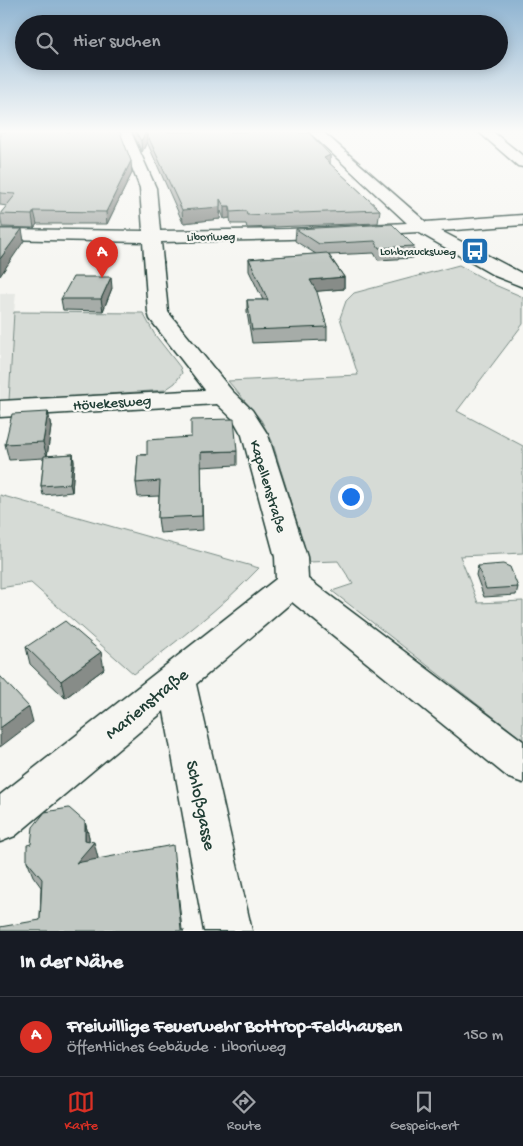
<!DOCTYPE html>
<html lang="de">
<head>
<meta charset="utf-8">
<style>
  body { margin:0; font-family:"Gochi Hand",sans-serif; background:#242831; color:#f1f3f6 }
  .you { position:absolute; left:350px; top:496px; width:18px; height:18px; margin:-12px; border:4px solid #fff; border-radius:50%; background:#1a73e8; box-shadow:0 0 0 8px #1a73e833 }
  .badge { display:grid; place-items:center; width:32px; height:32px; border-radius:50%; background:#d93025; color:#fff; font-size:16px; font-weight:700 }
  .pin { position:absolute; translate:-50% -41px; filter:drop-shadow(0 1px 2px #0008) }
  .pin::after { content:''; position:absolute; top:26px; width:18px; height:15px; background:inherit; clip-path:polygon(0 0,100% 0,50% 100%) }
  .list { margin:0; padding:0; list-style:none }
  h2 { display:flex; justify-content:space-between; align-items:center; height:65px; margin:0; padding:0 20px; font-size:21px }
  h2 small { font-size:16px; font-weight:400; color:#9ea1a6 }
  .list li { display:grid; grid-template-columns:32px 1fr auto; gap:15px; align-items:center; box-sizing:border-box; height:80px; padding:0 20px; border-top:1px solid #363941 }
  .list b { display:block; font-size:19px; white-space:nowrap }
  .list p { margin:0; font-size:16px; white-space:nowrap; color:#9ea1a6 }
  .list em { font-size:16px; font-style:normal; color:#9ea1a6 }
  .icon { flex:none; width:28px; height:28px; fill:none; stroke:currentColor; stroke-width:2; stroke-linecap:round; stroke-linejoin:round }
  .map { position:relative; flex:none; width:523px; height:931px; overflow:hidden }
  .search { position:absolute; background:#171b24; box-shadow:0 2px 12px #0003; left:15px; right:15px; top:15px; height:55px; display:flex; align-items:center; gap:12px; box-sizing:border-box; padding:0 18px; border-radius:28px; color:#9ea1a6; font-size:19px }
  .sheet { height:145px; background:#171b24 }
  nav { display:flex; justify-content:space-around; align-items:center; box-sizing:border-box; height:70px; border-top:1px solid #363941; background:#171b24; font-size:14px; color:#9ea1a6 }
  nav a { display:grid; justify-items:center; gap:2px }
  nav .on { color:#d93025 }
  .map>svg:first-child { display:block }
  .built { fill:#e6e8e4 }
  .green { fill:#d6dbd6; stroke:#7a8c85 }
  .lines { fill:none; stroke-linecap:round; stroke-linejoin:round }
  .minor-casing { stroke:#1f3d34; stroke-width:3 }
  .tertiary-casing { stroke:#1f3d34; stroke-width:3 }
  .minor { fill:#f6f6f2; fill-rule:evenodd }
  .tertiary { fill:#f6f6f2; fill-rule:evenodd }
  .wall { fill:#a6aca8; stroke:#1f3d34 }
  .shaded-wall { fill:#878c88; stroke:#1f3d34 }
  .building { fill:#c1c8c3; stroke:#1f3d34 }
  .labels { text-anchor:middle; stroke-width:4.5; stroke-linejoin:round; paint-order:stroke }
  .far-street-label { font-size:12px; fill:#1f3d34; stroke:#f6f6f2 }
  .far-poi-label { font-size:12px; fill:#1f3d34; stroke:#f6f6f2; text-anchor:end }
  .street-label { font-size:15px; fill:#1f3d34; stroke:#f6f6f2 }
  .near-street-label { font-size:18px; fill:#1f3d34; stroke:#f6f6f2 }
</style>
</head>
<body>
<div class="map">
<svg width="523" height="931" viewBox="0 0 523 931">
  <rect width="100%" height="100%" fill="#f6f6f2"/>
  <filter id="ink" filterUnits="userSpaceOnUse"><feTurbulence type="fractalNoise" baseFrequency=".02" numOctaves="2"/><feDisplacementMap in="SourceGraphic" scale="10" xChannelSelector="R" yChannelSelector="G"/><feConvolveMatrix kernelMatrix="1 2 1 2 8 2 1 2 1" color-interpolation-filters="sRGB"/></filter>
  <g filter="url(#ink)">
    <polygon class="built" points="0,293 16,293 14,312 9,401 0,401"/>
    <g class="green">
      <polygon points="459,265 495,285 523,297 523,324 457,411 523,446 523,485 521,492 523,553 460,556 478,603 523,601 523,740 332,591 353,584 338,561 309,562 272,441 261,420 228,381 358,375 340,318 346,301 354,293"/>
      <polygon points="14,312 143,313 155,335 180,367 182,373 175,383 165,390 9,401"/>
      <path d="M0 495 259 568C221 608 177 641 134 674L31 583 0 588Z"/>
    </g>
    <g class="lines">
      <g class="minor-casing">
        <polygon id="minor" points="118,132 131,132 156,188 160,231 290,229 407,223 309,132 323,132 426,222 523,215 523,225 441,231 523,274 523,287 495,276 418,232 290,239 161,242 168,312 232,391 252,410 268,435 307,557 308,579 523,741 523,783 509,778 292,602 196,684 252,931 204,931 164,711 15,836 0,842 0,795 276,579 275,557 242,435 233,419 217,404 0,417 0,401 205,390 150,319 148,312 143,242 0,239 0,229 143,231 140,188"/>
      </g>
      <g class="tertiary-casing">
        <polygon id="tertiary" points="479,132 493,132 523,156 523,167 518,166"/>
      </g>
      <use href="#minor" class="minor"/>
      <use href="#tertiary" class="tertiary"/>
    </g>
    <g class="wall">
      <polygon points="0,132 132,173 107,224 37,224 34,228 2,227 0,214 7,206 0,205"/>
      <polygon points="132,132 298,132 330,155 330,164 380,210 378,223 247,228 246,224 231,224 230,218 224,219 221,211 220,219 183,223 147,142 142,152"/>
      <polygon points="296,229 414,246 413,258 378,260 374,253 329,255 344,277 344,289 316,291 327,327 327,340 252,343 247,312 247,300 263,300 249,271 249,259 316,254 295,241"/>
      <polygon points="112,288 103,311 63,310 61,299"/>
      <polygon points="48,412 51,427 47,456 73,454 74,462 72,492 43,495 41,486 44,458 9,460 5,444"/>
      <polygon points="237,451 237,465 201,467 203,530 160,533 158,518 159,496 138,497 136,483 138,455"/>
      <polygon points="478,566 518,587 516,595 484,597 476,575"/>
      <polygon points="26,647 104,669 65,698 30,664"/>
      <polygon points="85,822 89,837 89,841 98,858 96,860 175,861 182,930 184,931 40,920 41,887 33,876 27,861 31,844"/>
    </g>
    <g class="shaded-wall">
      <polygon points="146,132 147,142 142,152 141,141"/>
      <polygon points="330,155 330,166 324,158"/>
      <polygon points="131,161 132,173 107,224 106,212"/>
      <polygon points="220,199 220,219 183,223 182,210"/>
      <polygon points="224,206 230,206 230,218 224,219"/>
      <polygon points="34,211 37,224 34,228 32,215"/>
      <polygon points="22,229 24,241 0,276 0,259"/>
      <polygon points="111,277 112,288 103,311 101,299"/>
      <polygon points="344,277 344,289 309,292 310,280"/>
      <polygon points="48,412 51,427 47,457 43,442"/>
      <polygon points="73,454 74,462 72,492 70,484"/>
      <polygon points="101,652 104,669 65,698 61,681"/>
      <polygon points="29,707 33,722 0,747 0,728"/>
      <polygon points="85,822 89,837 89,848 94,842 98,858 80,878 76,863 85,840"/>
    </g>
    <g class="building">
      <polygon points="0,132 120,132 131,161 106,212 34,211 32,215 0,214 16,194 0,193"/>
      <polygon points="136,132 146,132 141,141"/>
      <polygon points="146,132 298,132 299,133 309,133 330,155 324,158 380,210 247,215 246,211 231,212 230,206 224,206 220,199 220,207 182,210"/>
      <polygon points="392,224 414,246 379,248 375,241 319,244 296,229"/>
      <polygon points="0,229 22,229 0,259"/>
      <polygon points="327,253 344,277 310,280 317,292 327,327 252,330 247,300 268,300 249,259"/>
      <polygon points="73,277 111,277 101,299 61,299"/>
      <polygon points="48,412 43,442 5,444 12,414"/>
      <polygon points="234,419 237,451 201,452 202,516 158,518 160,481 136,483 138,455 147,455 147,440 191,437 191,420"/>
      <polygon points="73,454 70,484 41,486 44,456"/>
      <polygon points="503,564 510,567 518,587 486,589 478,566"/>
      <polygon points="65,621 101,652 61,681 26,647"/>
      <polygon points="0,676 29,707 0,728"/>
      <polygon points="69,808 85,822 85,840 94,842 76,863 173,845 181,930 184,930 184,931 0,931 0,927 40,920 42,879 27,861 27,845 31,844 33,827 45,812"/>
    </g>
  </g>
  <linearGradient id="sky" x2="0" y2="1"><stop stop-color="#8fb4d1"/><stop offset="0.5" stop-color="#fbfbf9"/><stop offset="1" stop-color="#fbfbf9" stop-opacity="0"/></linearGradient>
  <rect width="523" height="263" fill="url(#sky)"/>
  <defs>
    <g id="bus-square" transform="scale(1.4375)"><rect x="-9" y="-9" width="18" height="18" rx="4" fill="#1f6fb2" stroke="#f6f6f2"/><path d="M-5-6H5V4H4V6H2V4H-2V6H-4V4H-5ZM-3.5-4V0h7V-4ZM-3.5 1.2v1.5H-2V1.2ZM2 1.2v1.5H3.5V1.2Z" fill="#fff"/></g>
  </defs>
  <g fill-rule="evenodd">
    <use href="#bus-square" x="475" y="251"/>
  </g>
  <g class="labels">
    <g class="far-street-label">
      <text transform="translate(211 236) rotate(-1)" y="4">Liboriweg</text>
    </g>
    <g class="far-poi-label">
      <text x="456" y="255">Lohbraucksweg</text>
    </g>
    <g class="street-label">
      <text transform="translate(112 402) rotate(-4)" y="5">Hövekesweg</text>
      <text transform="translate(269 486) rotate(73)" y="5">Kapellenstraße</text>
    </g>
    <g class="near-street-label">
      <text transform="translate(146 703) rotate(-39)" y="6">Marienstraße</text>
      <text transform="translate(202 805) rotate(78)" y="6">Schloßgasse</text>
    </g>
  </g>
</svg>
<div class="you"></div>
<div class="pin badge" style="left:102px;top:278px">A</div>
<div class="search"><svg class="icon" aria-label="search" viewBox="0 0 24 24"><circle cx="10" cy="10" r="6"/><path d="M15 15l6 6"/></svg>Hier suchen</div>
</div>
<section class="sheet">
<h2>In der Nähe<small></small></h2>
<ul class="list">
<li><span class="badge">A</span><div><b>Freiwillige Feuerwehr Bottrop-Feldhausen</b><p>Öffentliches Gebäude · Liboriweg</p></div><em>150 m</em></li>
</ul>
</section>
<nav>
<a class="on"><svg class="icon" aria-label="map" viewBox="0 0 24 24"><path d="M3 6l6-2 6 2 6-2v14l-6 2-6-2-6 2zM9 4v14M15 6v14"/></svg>Karte</a>
<a><svg class="icon" aria-label="directions" viewBox="0 0 24 24"><path d="M12 3l9 9-9 9-9-9zM9 14v-3h6M13 9l2 2-2 2"/></svg>Route</a>
<a><svg class="icon" aria-label="saved" viewBox="0 0 24 24"><path d="M7 4h10v16l-5-4-5 4z"/></svg>Gespeichert</a>
</nav>
</body>
</html>
